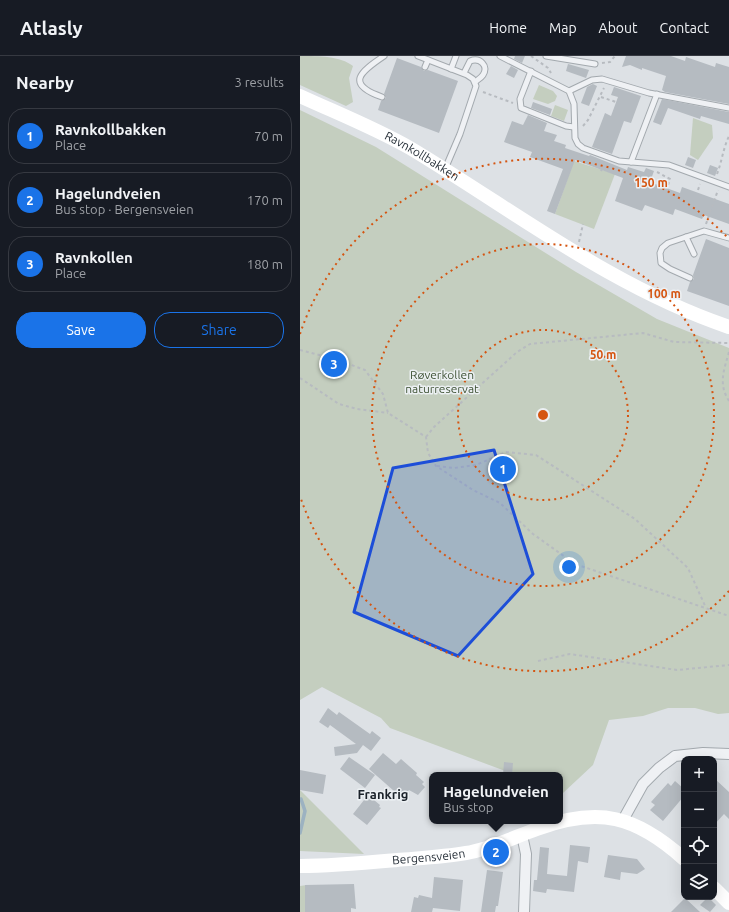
<!DOCTYPE html>
<html lang="en">
<head>
<meta charset="utf-8">
<style>
  body { margin:0; font-family:Ubuntu,sans-serif; background:#20242c; color:#f1f3f6 }
  .controls { position:absolute; right:12px; bottom:12px; display:grid; overflow:hidden; border-radius:8px; box-shadow:0 4px 16px #0002 }
  .controls button { width:36px; height:36px; display:grid; place-items:center; padding:0; border:0; border-bottom:1px solid #363941; background:#171b24; color:#f1f3f6; font:20px sans-serif }
  .you { position:absolute; left:269px; top:511px; width:14px; height:14px; margin:-10px; border:3px solid #fff; border-radius:50%; background:#1a73e8; box-shadow:0 0 0 6px #1a73e833 }
  .badge { display:grid; place-items:center; width:26px; height:26px; border-radius:50%; background:#1a73e8; color:#fff; font-size:13px; font-weight:700 }
  .pin { position:absolute; translate:-50% -50%; border:2px solid #fff; box-shadow:0 1px 4px #0006 }
  .popup { position:absolute; left:129px; top:716px; width:134px; height:52px; box-sizing:border-box; display:grid; place-content:center; border-radius:8px; background:#171b24; filter:drop-shadow(0 1px 3px #0005); font-size:13px; white-space:nowrap; color:#9ea1a6 }
  .popup b { font-size:15px; color:#f1f3f6 }
  .popup::after { content:''; position:absolute; left:50%; top:100%; margin-left:-8px; border:8px solid transparent; border-top-color:#171b24 }
  .list { margin:0; padding:0; list-style:none }
  h2 { display:flex; justify-content:space-between; align-items:center; height:52px; margin:0; padding:0 16px; font-size:17px }
  h2 small { font-size:13px; font-weight:400; color:#9ea1a6 }
  .list li { display:grid; grid-template-columns:26px 1fr auto; gap:12px; align-items:center; box-sizing:border-box; height:56px; margin:0 8px 8px; padding:0 8px; border:1px solid #363941; border-radius:16px }
  .list b { display:block; font-size:15px; white-space:nowrap }
  .list p { margin:0; font-size:13px; white-space:nowrap; color:#9ea1a6 }
  .list em { font-size:13px; font-style:normal; color:#9ea1a6 }
  .actions { display:flex; gap:8px; padding:12px 16px }
  .actions a { flex:1; padding:9px 0; border:1px solid #1a73e8; border-radius:16px; text-align:center; font-size:14px; color:#1a73e8 }
  .actions .main { background:#1a73e8; color:#fff }
  .icon { flex:none; width:22px; height:22px; fill:none; stroke:currentColor; stroke-width:2; stroke-linecap:round; stroke-linejoin:round }
  .map { position:relative; flex:none; width:429px; height:856px; overflow:hidden }
  header { display:flex; align-items:center; gap:24px; box-sizing:border-box; height:56px; padding:0 20px; background:#171b24; border-bottom:1px solid #363941 }
  header strong { font-size:19px }
  nav { display:flex; gap:22px; margin-inline-start:auto; font-size:14px }
  main { display:flex }
  aside { flex:1; background:#171b24 }
  .map>svg:first-child { display:block }
  .green { fill:#c4cebf }
  .lines { fill:none; stroke-linecap:round; stroke-linejoin:round }
  .stream { stroke:#9cb2c1; stroke-width:3.5 }
  .building { fill:#b5bbc1 }
  .lane-casing { stroke:#a3a9ae; stroke-width:7 }
  .street-casing { stroke:#a3a9ae; stroke-width:12 }
  .path { stroke:#b7bbc0; stroke-width:2; stroke-dasharray:3 3; stroke-linecap:butt }
  .lane { stroke:#eff1f4; stroke-width:5 }
  .street { stroke:#eff1f4; stroke-width:10 }
  .secondary { stroke:#fff; stroke-width:14 }
  .marked { fill:#1d4ed8; fill-opacity:0.2; stroke:#1d4ed8; stroke-width:3; stroke-linejoin:round }
  .ring { fill:none; stroke:#d55511; stroke-width:2; stroke-dasharray:2 4 }
  .labels { text-anchor:middle; stroke-width:3; stroke-linejoin:round; paint-order:stroke }
  .street-label { font-size:12px; fill:#28313a; stroke:#ecf0f3 }
  .park-label { font-size:12px; fill:#405437; stroke:#ecf0f3 }
  .neighbourhood-label { font-size:13px; font-weight:bold; fill:#1b222a; stroke:#ecf0f3 }
  .centre { fill:#d55511; stroke:#ecf0f3; stroke-width:2 }
  .ring-label { font-size:12px; text-anchor:middle; font-weight:bold; fill:#d55511; stroke:#ecf0f3; stroke-width:3; stroke-linejoin:round; paint-order:stroke }
</style>
</head>
<body>
<header>
<strong>Atlasly</strong>
<nav><a>Home</a><a>Map</a><a>About</a><a>Contact</a></nav>
</header>
<main>
<aside>
<h2>Nearby<small>3 results</small></h2>
<ul class="list">
<li><span class="badge">1</span><div><b>Ravnkollbakken</b><p>Place</p></div><em>70 m</em></li>
<li><span class="badge">2</span><div><b>Hagelundveien</b><p>Bus stop · Bergensveien</p></div><em>170 m</em></li>
<li><span class="badge">3</span><div><b>Ravnkollen</b><p>Place</p></div><em>180 m</em></li>
</ul>
<div class="actions"><a class="main">Save</a><a>Share</a></div>
</aside>
<div class="map">
<svg width="429" height="856" viewBox="0 0 429 856">
  <rect width="100%" height="100%" fill="#dde1e5"/>
  <g class="green">
    <path d="M0 0C19 0 40 0 53 10L49 22 53 46 46 50 0 29Z"/>
    <polygon points="239,29 253,35 257,40 255,45 248,48 233,43"/>
    <polygon points="255,49 268,54 264,65 251,60"/>
    <polygon points="0,54 76,91 276,216 357,263 429,292 429,657 418,658 395,652 368,652 343,660 309,664 293,709 263,737 260,736 260,719 216,719 90,672 81,662 22,631 0,644"/>
    <polygon points="393,62 412,69 413,82 398,104 390,99"/>
    <polygon points="274,105 315,118 294,173 255,158"/>
    <polygon points="0,734 64,798 0,795"/>
    <polygon points="7,829 8,856 0,856 0,830"/>
  </g>
  <g class="lines">
    <polyline class="stream" points="0,777 5,755 1,743"/>
  </g>
  <g class="building">
    <polygon points="215,0 225,0 222,7 214,3"/>
    <polygon points="326,0 371,0 385,5 386,1 415,11 416,7 429,11 429,48 365,36 362,34 366,20 342,12 342,14 330,9 322,11"/>
    <polygon points="97,2 121,11 124,15 128,14 158,25 139,77 78,54 81,45 86,42 84,38"/>
    <polygon points="268,8 289,14 286,22 266,15"/>
    <polygon points="211,10 218,14 214,22 206,18"/>
    <polygon points="293,28 297,30 289,50 281,47 287,31"/>
    <polygon points="314,31 341,40 331,67 324,65 312,98 292,91 305,57 311,60 318,41 311,39"/>
    <polygon points="362,43 429,56 429,68 401,60 400,63 368,52 361,69 353,66"/>
    <polygon points="233,46 252,53 250,59 231,52"/>
    <polygon points="228,59 247,67 244,75 257,79 254,85 266,89 265,92 289,100 290,99 327,114 328,111 344,116 346,112 354,115 350,126 380,137 382,131 429,148 429,168 404,159 402,163 375,153 373,159 345,149 342,155 315,145 323,122 275,104 255,158 247,155 263,113 230,101 232,96 204,86 212,65 223,69"/>
    <polygon points="388,101 396,104 393,112 385,109"/>
    <polygon points="410,109 418,112 415,120 407,117"/>
    <polygon points="406,183 429,192 429,250 387,235 390,226 394,223 393,219"/>
    <polygon points="28,652 37,659 39,656 70,678 72,675 81,682 71,695 63,689 57,697 35,700 34,691 56,688 30,669 28,672 19,666"/>
    <polygon points="83,697 96,708 101,703 117,717 116,719 124,726 122,728 125,731 118,739 109,734 102,742 69,713"/>
    <polygon points="49,701 75,719 65,732 40,713"/>
    <polygon points="204,706 213,707 212,719 203,719"/>
    <polygon points="0,714 26,719 23,738 0,734"/>
    <polygon points="414,722 429,736 429,763 424,758 414,769"/>
    <polygon points="375,725 384,733 384,740 363,765 350,754 355,749 351,746 368,727 371,730"/>
    <polygon points="68,739 80,749 79,751 81,752 67,769 53,758"/>
    <polygon points="270,789 290,791 288,807 278,805 274,836 247,833 246,837 233,835 234,824 237,824 240,791 249,792 247,818 267,820"/>
    <polygon points="308,799 337,803 345,813 337,818 321,816 320,824 304,821"/>
    <polygon points="187,814 203,816 198,850 196,850 195,856 181,856"/>
    <polygon points="134,821 163,824 160,855 133,852 132,856 111,856 114,841 118,842 119,839 132,842"/>
    <polygon points="54,828 56,853 51,852 51,856 5,856 5,829"/>
    <polygon points="408,841 416,849 410,856 400,849"/>
    <polygon points="385,842 400,856 371,856"/>
  </g>
  <g class="lines">
    <g class="lane-casing">
      <g id="lane">
        <polyline points="118,0 167,19 173,23 176,30 160,78 145,113"/>
        <polyline points="200,0 269,35 274,48 275,82 278,88 283,92 319,105 369,109 429,131"/>
        <polyline points="246,0 295,8"/>
        <polyline points="125,11 128,4"/>
        <polyline points="151,13 156,0"/>
        <polyline points="231,15 220,43 221,52 266,70 274,71"/>
        <path d="M164 17 170 5C180 1 189 10 183 19 181 22 177 24 175 26"/>
        <polyline points="269,35 292,24 302,23 349,37 429,52"/>
        <path d="M82 41C45 28 60 16 84 0"/>
        <polyline points="331,106 357,38"/>
        <polyline points="386,181 394,198"/>
        <polyline points="390,222 370,213 361,207 360,197 362,192 368,187 404,175 429,182"/>
      </g>
    </g>
    <g class="street-casing">
      <g id="street">
        <polyline points="323,764 343,728 359,712 375,700 403,697 429,698"/>
        <polyline points="222,779 226,798 224,856"/>
      </g>
    </g>
    <g class="path">
      <polyline points="231,0 248,12 251,17"/>
      <polyline points="302,7 310,6 315,0"/>
      <polyline points="183,36 213,47"/>
      <polyline points="301,41 316,46"/>
      <polyline points="283,70 288,64 304,32"/>
      <polyline points="301,115 304,108"/>
      <polyline points="357,116 370,123 367,132"/>
      <path d="M417 118C422 105 423 93 429 80"/>
      <polyline points="398,134 400,128"/>
      <polyline points="406,168 418,134"/>
      <polyline points="279,186 283,168"/>
      <polyline points="0,294 35,303 65,314 83,338 88,357 126,381 128,397 136,410 173,434 200,447 233,478 275,508 429,560"/>
      <path d="M429 296C424 314 418 328 429 345"/>
      <polyline points="0,322 39,348 57,353 88,357"/>
      <polyline points="126,381 134,371 217,296 230,288 343,277 374,286 429,287"/>
      <polyline points="137,410 154,412 176,409 206,396 236,399 335,463 388,512 406,552"/>
      <polyline points="238,605 270,598 377,614 429,609"/>
    </g>
    <use href="#lane" class="lane"/>
    <use href="#street" class="street"/>
    <g class="secondary">
      <path id="s1" d="M0 40C37 57 75 72 110 92 215 155 311 231 429 271"/>
      <path id="s2" d="M0 810C32 810 64 807 97 804 120 802 143 801 166 797 191 793 214 781 237 773 299 750 336 760 384 803"/>
      <polyline points="414,832 429,847"/>
    </g>
  </g>
  <path class="marked" d="M194 394 233 518 158 600 54 556 93 412Z"/>
  <g class="ring">
    <circle cx="243" cy="359" r="85"/>
    <circle cx="243" cy="359" r="171"/>
    <path d="M429 535A256 256 0 0 1 0 440M0 278A256 256 0 0 1 429 183"/>
  </g>
  <g class="labels">
    <g class="street-label">
      <text dy="4" stroke="none"><textPath href="#s1" startOffset="136">Ravnkollbakken</textPath></text>
      <text dy="4" stroke="none"><textPath href="#s2" startOffset="129">Bergensveien</textPath></text>
    </g>
    <g class="park-label">
      <text x="142" y="323">Røverkollen<tspan x="142" dy="14">naturreservat</tspan></text>
    </g>
    <g class="neighbourhood-label">
      <text x="83" y="743">Frankrig</text>
    </g>
  </g>
  <circle cx="243" cy="359" r="6" class="centre"/>
  <g class="ring-label">
    <text x="351" y="131">150 m</text>
    <text x="364" y="242">100 m</text>
    <text x="303" y="303">50 m</text>
  </g>
</svg>
<div class="controls">
<button>+</button>
<button>−</button>
<button><svg class="icon" aria-label="locate" viewBox="0 0 24 24"><circle cx="12" cy="12" r="6"/><path d="M12 2v4M12 18v4M2 12h4M18 12h4"/></svg></button>
<button><svg class="icon" aria-label="layers" viewBox="0 0 24 24"><path d="M12 4l9 5-9 5-9-5zM3 14l9 5 9-5"/></svg></button>
</div>
<div class="you"></div>
<div class="pin badge" style="left:203px;top:413px">1</div>
<div class="pin badge" style="left:196px;top:796px">2</div>
<div class="popup"><b>Hagelundveien</b>Bus stop</div>
<div class="pin badge" style="left:34px;top:308px">3</div>
</div>
</main>
</body>
</html>
